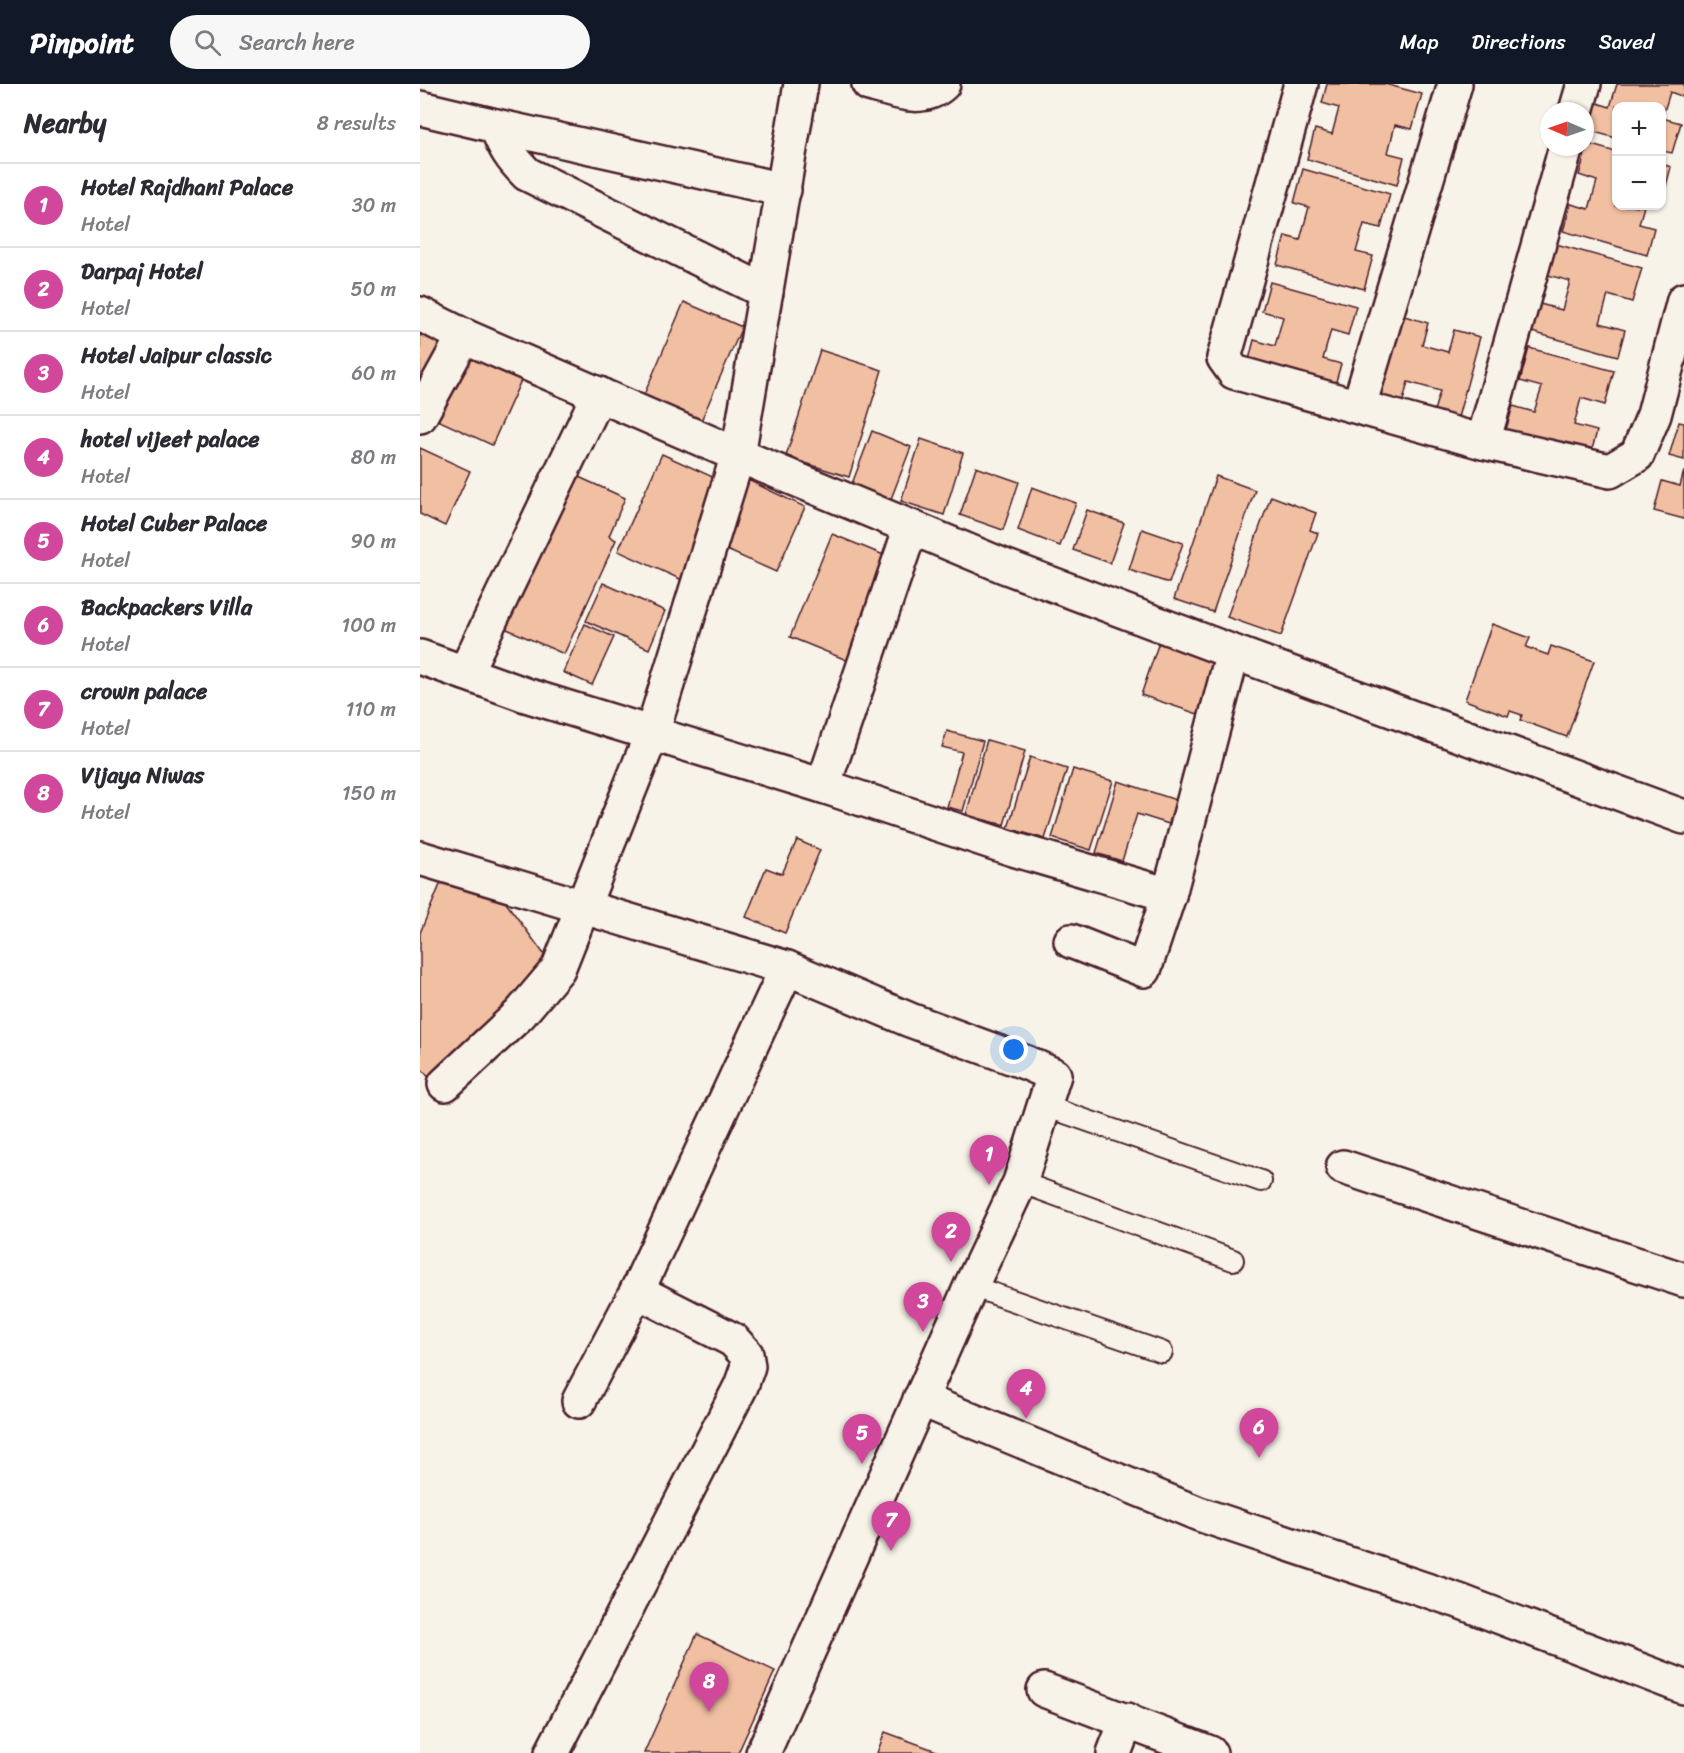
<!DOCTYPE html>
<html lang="en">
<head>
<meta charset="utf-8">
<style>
  body { margin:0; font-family:Sriracha,sans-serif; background:#f7f7f7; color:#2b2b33 }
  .controls { position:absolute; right:18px; top:18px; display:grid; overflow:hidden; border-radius:12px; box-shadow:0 2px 4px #0004 }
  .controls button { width:54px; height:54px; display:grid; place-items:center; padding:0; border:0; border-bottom:2px solid #e1e1e2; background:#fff; color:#2b2b33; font:30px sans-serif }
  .compass { position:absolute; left:1120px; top:18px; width:54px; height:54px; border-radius:50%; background:#fff; box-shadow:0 2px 4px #0004; rotate:272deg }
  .you { position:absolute; left:594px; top:966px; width:21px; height:21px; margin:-15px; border:4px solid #fff; border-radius:50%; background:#1a73e8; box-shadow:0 0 0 9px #1a73e833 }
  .badge { display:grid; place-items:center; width:39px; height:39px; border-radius:50%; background:#111827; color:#fff; font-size:20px; font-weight:700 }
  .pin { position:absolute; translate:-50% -50px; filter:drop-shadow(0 2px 3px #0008) }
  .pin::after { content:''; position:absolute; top:32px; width:21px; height:18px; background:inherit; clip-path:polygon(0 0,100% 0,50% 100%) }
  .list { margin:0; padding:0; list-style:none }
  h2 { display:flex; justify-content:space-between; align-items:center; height:78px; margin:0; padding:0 24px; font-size:26px }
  h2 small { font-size:20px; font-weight:400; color:#7c7c81 }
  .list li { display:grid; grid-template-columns:39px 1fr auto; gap:18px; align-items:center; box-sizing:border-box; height:84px; padding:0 24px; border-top:2px solid #e1e1e2 }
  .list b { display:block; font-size:22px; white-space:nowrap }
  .list p { margin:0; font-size:20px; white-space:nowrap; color:#7c7c81 }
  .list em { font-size:20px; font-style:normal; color:#7c7c81 }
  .icon { flex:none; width:33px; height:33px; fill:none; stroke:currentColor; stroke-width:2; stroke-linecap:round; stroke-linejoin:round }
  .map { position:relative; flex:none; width:1264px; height:1669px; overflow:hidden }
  header { display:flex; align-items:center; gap:36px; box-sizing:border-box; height:84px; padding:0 30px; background:#111827; color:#fff }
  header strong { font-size:28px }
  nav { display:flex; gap:33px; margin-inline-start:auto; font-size:21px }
  .search { width:420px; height:54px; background:#f7f7f7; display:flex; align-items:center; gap:15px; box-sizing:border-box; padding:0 21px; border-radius:33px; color:#7c7c81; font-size:22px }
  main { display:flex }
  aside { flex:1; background:#fff }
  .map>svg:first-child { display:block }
  .building { fill:#f1bfa2; stroke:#4a1f2b; stroke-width:1.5 }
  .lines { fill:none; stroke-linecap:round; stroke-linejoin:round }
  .lane-casing { stroke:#4a1f2b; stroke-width:24 }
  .street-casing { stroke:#4a1f2b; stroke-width:38 }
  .lane { stroke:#f7f3e8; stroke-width:20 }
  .street { stroke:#f7f3e8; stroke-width:33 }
</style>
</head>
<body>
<header>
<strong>Pinpoint</strong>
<div class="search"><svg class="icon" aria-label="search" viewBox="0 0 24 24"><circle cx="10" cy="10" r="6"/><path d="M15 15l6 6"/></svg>Search here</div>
<nav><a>Map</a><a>Directions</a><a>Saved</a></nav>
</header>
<main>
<aside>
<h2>Nearby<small>8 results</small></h2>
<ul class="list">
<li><span class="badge" style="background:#d1479c">1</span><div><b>Hotel Rajdhani Palace</b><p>Hotel</p></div><em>30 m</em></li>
<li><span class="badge" style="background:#d1479c">2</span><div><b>Darpaj Hotel</b><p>Hotel</p></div><em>50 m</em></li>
<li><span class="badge" style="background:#d1479c">3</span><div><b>Hotel Jaipur classic</b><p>Hotel</p></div><em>60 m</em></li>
<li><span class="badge" style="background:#d1479c">4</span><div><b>hotel vijeet palace</b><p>Hotel</p></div><em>80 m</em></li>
<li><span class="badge" style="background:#d1479c">5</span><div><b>Hotel Cuber Palace</b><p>Hotel</p></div><em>90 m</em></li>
<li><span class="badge" style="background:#d1479c">6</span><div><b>Backpackers Villa</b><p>Hotel</p></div><em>100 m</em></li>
<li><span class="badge" style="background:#d1479c">7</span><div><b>crown palace</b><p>Hotel</p></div><em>110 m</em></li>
<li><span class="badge" style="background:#d1479c">8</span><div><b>Vijaya Niwas</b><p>Hotel</p></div><em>150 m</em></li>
</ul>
</aside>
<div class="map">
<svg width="1264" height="1669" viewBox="0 0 1264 1669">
  <rect width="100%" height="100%" fill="#f7f3e8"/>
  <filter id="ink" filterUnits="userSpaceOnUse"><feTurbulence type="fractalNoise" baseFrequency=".0167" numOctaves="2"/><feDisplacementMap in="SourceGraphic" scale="12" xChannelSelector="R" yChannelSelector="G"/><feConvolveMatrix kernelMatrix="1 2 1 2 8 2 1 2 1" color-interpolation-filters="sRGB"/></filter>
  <g filter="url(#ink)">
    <g class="building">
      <polygon points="907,0 965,0 1002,10 992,45 975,41 968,69 984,73 977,101 887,75 895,45 912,50 919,24 902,19"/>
      <polygon points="1197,0 1264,0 1264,13 1250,8 1242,34 1261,39 1252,69 1242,67 1242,22 1196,22 1196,54 1167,46 1174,18 1190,23"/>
      <polygon points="1168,60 1196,68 1196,122 1224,122 1219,140 1234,144 1227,171 1143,147 1151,120 1169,125 1177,97 1159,91"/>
      <polygon points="1242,80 1251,83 1242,117"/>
      <polygon points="883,85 970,110 961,144 944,140 936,168 953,172 944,205 857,181 865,152 880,156 889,123 874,119"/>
      <polygon points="1136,160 1222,184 1212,218 1188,211 1180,239 1205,246 1198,272 1112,248 1120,220 1142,226 1150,197 1128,191"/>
      <polygon points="850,198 936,222 928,251 911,246 903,275 921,280 913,308 827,284 834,256 855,262 863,233 842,227"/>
      <polygon points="264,218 322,243 280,339 223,313"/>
      <polygon points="981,231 1008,239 1002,261 1028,268 1034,246 1060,253 1037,337 1013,330 1020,307 988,298 982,321 957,315"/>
      <polygon points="0,241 30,256 0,314"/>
      <polygon points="1109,264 1194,287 1185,321 1161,314 1154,341 1177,347 1170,373 1085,349 1093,322 1114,328 1122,303 1100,297"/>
      <polygon points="42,266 102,294 72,361 11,333"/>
      <polygon points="400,266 462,286 429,393 382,378 380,384 371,381 373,374 366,372"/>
      <polygon points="1259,338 1264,339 1264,376 1249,372"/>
      <polygon points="452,347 491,363 469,420 430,405"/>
      <polygon points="501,355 543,369 524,431 481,417"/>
      <polygon points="0,364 50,387 25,442 0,430"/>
      <polygon points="242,370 306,399 262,496 198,467"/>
      <polygon points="556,383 599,398 583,446 540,431"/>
      <polygon points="1264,387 1264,435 1234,427 1242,397 1260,402"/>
      <polygon points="150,389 205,414 189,452 196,456 144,570 80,542"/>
      <polygon points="796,392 835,406 793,528 754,515"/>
      <polygon points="328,396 385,423 356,488 298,462"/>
      <polygon points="612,403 656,419 640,462 598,446"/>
      <polygon points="851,412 896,429 890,446 898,449 861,552 807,533"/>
      <polygon points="667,426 704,439 690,479 653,466"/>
      <polygon points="722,445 763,459 749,499 709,486"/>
      <polygon points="412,450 471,474 429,577 370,553"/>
      <polygon points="183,499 245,527 229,565 166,537"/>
      <polygon points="165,540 194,553 172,601 143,588"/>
      <polygon points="1072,540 1110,554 1106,563 1128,571 1131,562 1174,577 1147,653 1100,636 1102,631 1090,627 1088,632 1045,616"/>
      <polygon points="739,558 804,580 787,633 721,611"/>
      <polygon points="527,647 563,657 543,727 527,723 542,668 522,663"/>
      <polygon points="567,656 605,667 584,741 546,731"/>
      <polygon points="610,673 647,685 625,755 588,744"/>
      <polygon points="653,685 693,697 671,766 632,754"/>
      <polygon points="698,697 759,717 752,741 717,730 702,777 676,769"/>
      <polygon points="377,756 400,766 365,849 326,833 346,784 362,790"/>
      <polygon points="24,791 81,812 132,881 16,1002 0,983 0,849"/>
      <polygon points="277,1550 355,1587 318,1669 224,1669"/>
      <polygon points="465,1648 522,1669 457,1669"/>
    </g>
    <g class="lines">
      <g class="lane-casing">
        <g id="lane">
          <polyline points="625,1022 841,1097"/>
          <polyline points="600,1098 813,1176"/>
          <polyline points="551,1202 742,1268"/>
        </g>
      </g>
      <g class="street-casing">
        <g id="street">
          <path d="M449 0C474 6 501 20 523 0"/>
          <polyline points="881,0 804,274 814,288 1063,358 1190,387 1217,371 1234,331 1264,216"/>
          <polyline points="0,24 76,42 364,106"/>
          <polyline points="1156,27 1164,0"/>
          <path d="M76 42C85 64 90 73 107 90L346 208"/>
          <polyline points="0,230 44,252 318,371 584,482 813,568 1264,733"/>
          <polyline points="939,322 1035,0"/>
          <polyline points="0,332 44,252"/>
          <polyline points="1063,358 1146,63"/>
          <polyline points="0,573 106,611 403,702 593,765 749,811"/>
          <polyline points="45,589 179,310"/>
          <polyline points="403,702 491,443"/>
          <polyline points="0,774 367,884 490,936 607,979 634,991 600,1098 551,1202 343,1669"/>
          <polyline points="651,857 724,886 749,811 813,568"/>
          <polyline points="25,1000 100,930 138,885 232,649 318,371 381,0"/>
          <polyline points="923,1083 1264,1196"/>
          <polyline points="500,1315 779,1430 1039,1517 1264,1603"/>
          <polyline points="159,1317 217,1207 367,884"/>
          <polyline points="624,1606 790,1669"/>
          <polyline points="132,1669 321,1302 328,1282 326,1270 313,1256 217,1207"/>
          <polyline points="694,1669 707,1636"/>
        </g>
      </g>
      <use href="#lane" class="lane"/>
      <use href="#street" class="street"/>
    </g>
  </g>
</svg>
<div class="controls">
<button>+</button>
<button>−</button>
</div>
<svg class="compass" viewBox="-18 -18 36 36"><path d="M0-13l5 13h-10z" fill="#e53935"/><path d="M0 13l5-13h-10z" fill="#7c7c81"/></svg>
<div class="you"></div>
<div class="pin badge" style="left:569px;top:1101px;background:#d1479c">1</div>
<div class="pin badge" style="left:531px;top:1178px;background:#d1479c">2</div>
<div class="pin badge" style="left:503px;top:1248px;background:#d1479c">3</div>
<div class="pin badge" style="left:606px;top:1335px;background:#d1479c">4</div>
<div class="pin badge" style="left:442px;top:1380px;background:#d1479c">5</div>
<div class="pin badge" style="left:839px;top:1374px;background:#d1479c">6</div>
<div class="pin badge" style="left:471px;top:1467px;background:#d1479c">7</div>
<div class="pin badge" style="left:289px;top:1628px;background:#d1479c">8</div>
</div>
</main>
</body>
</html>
